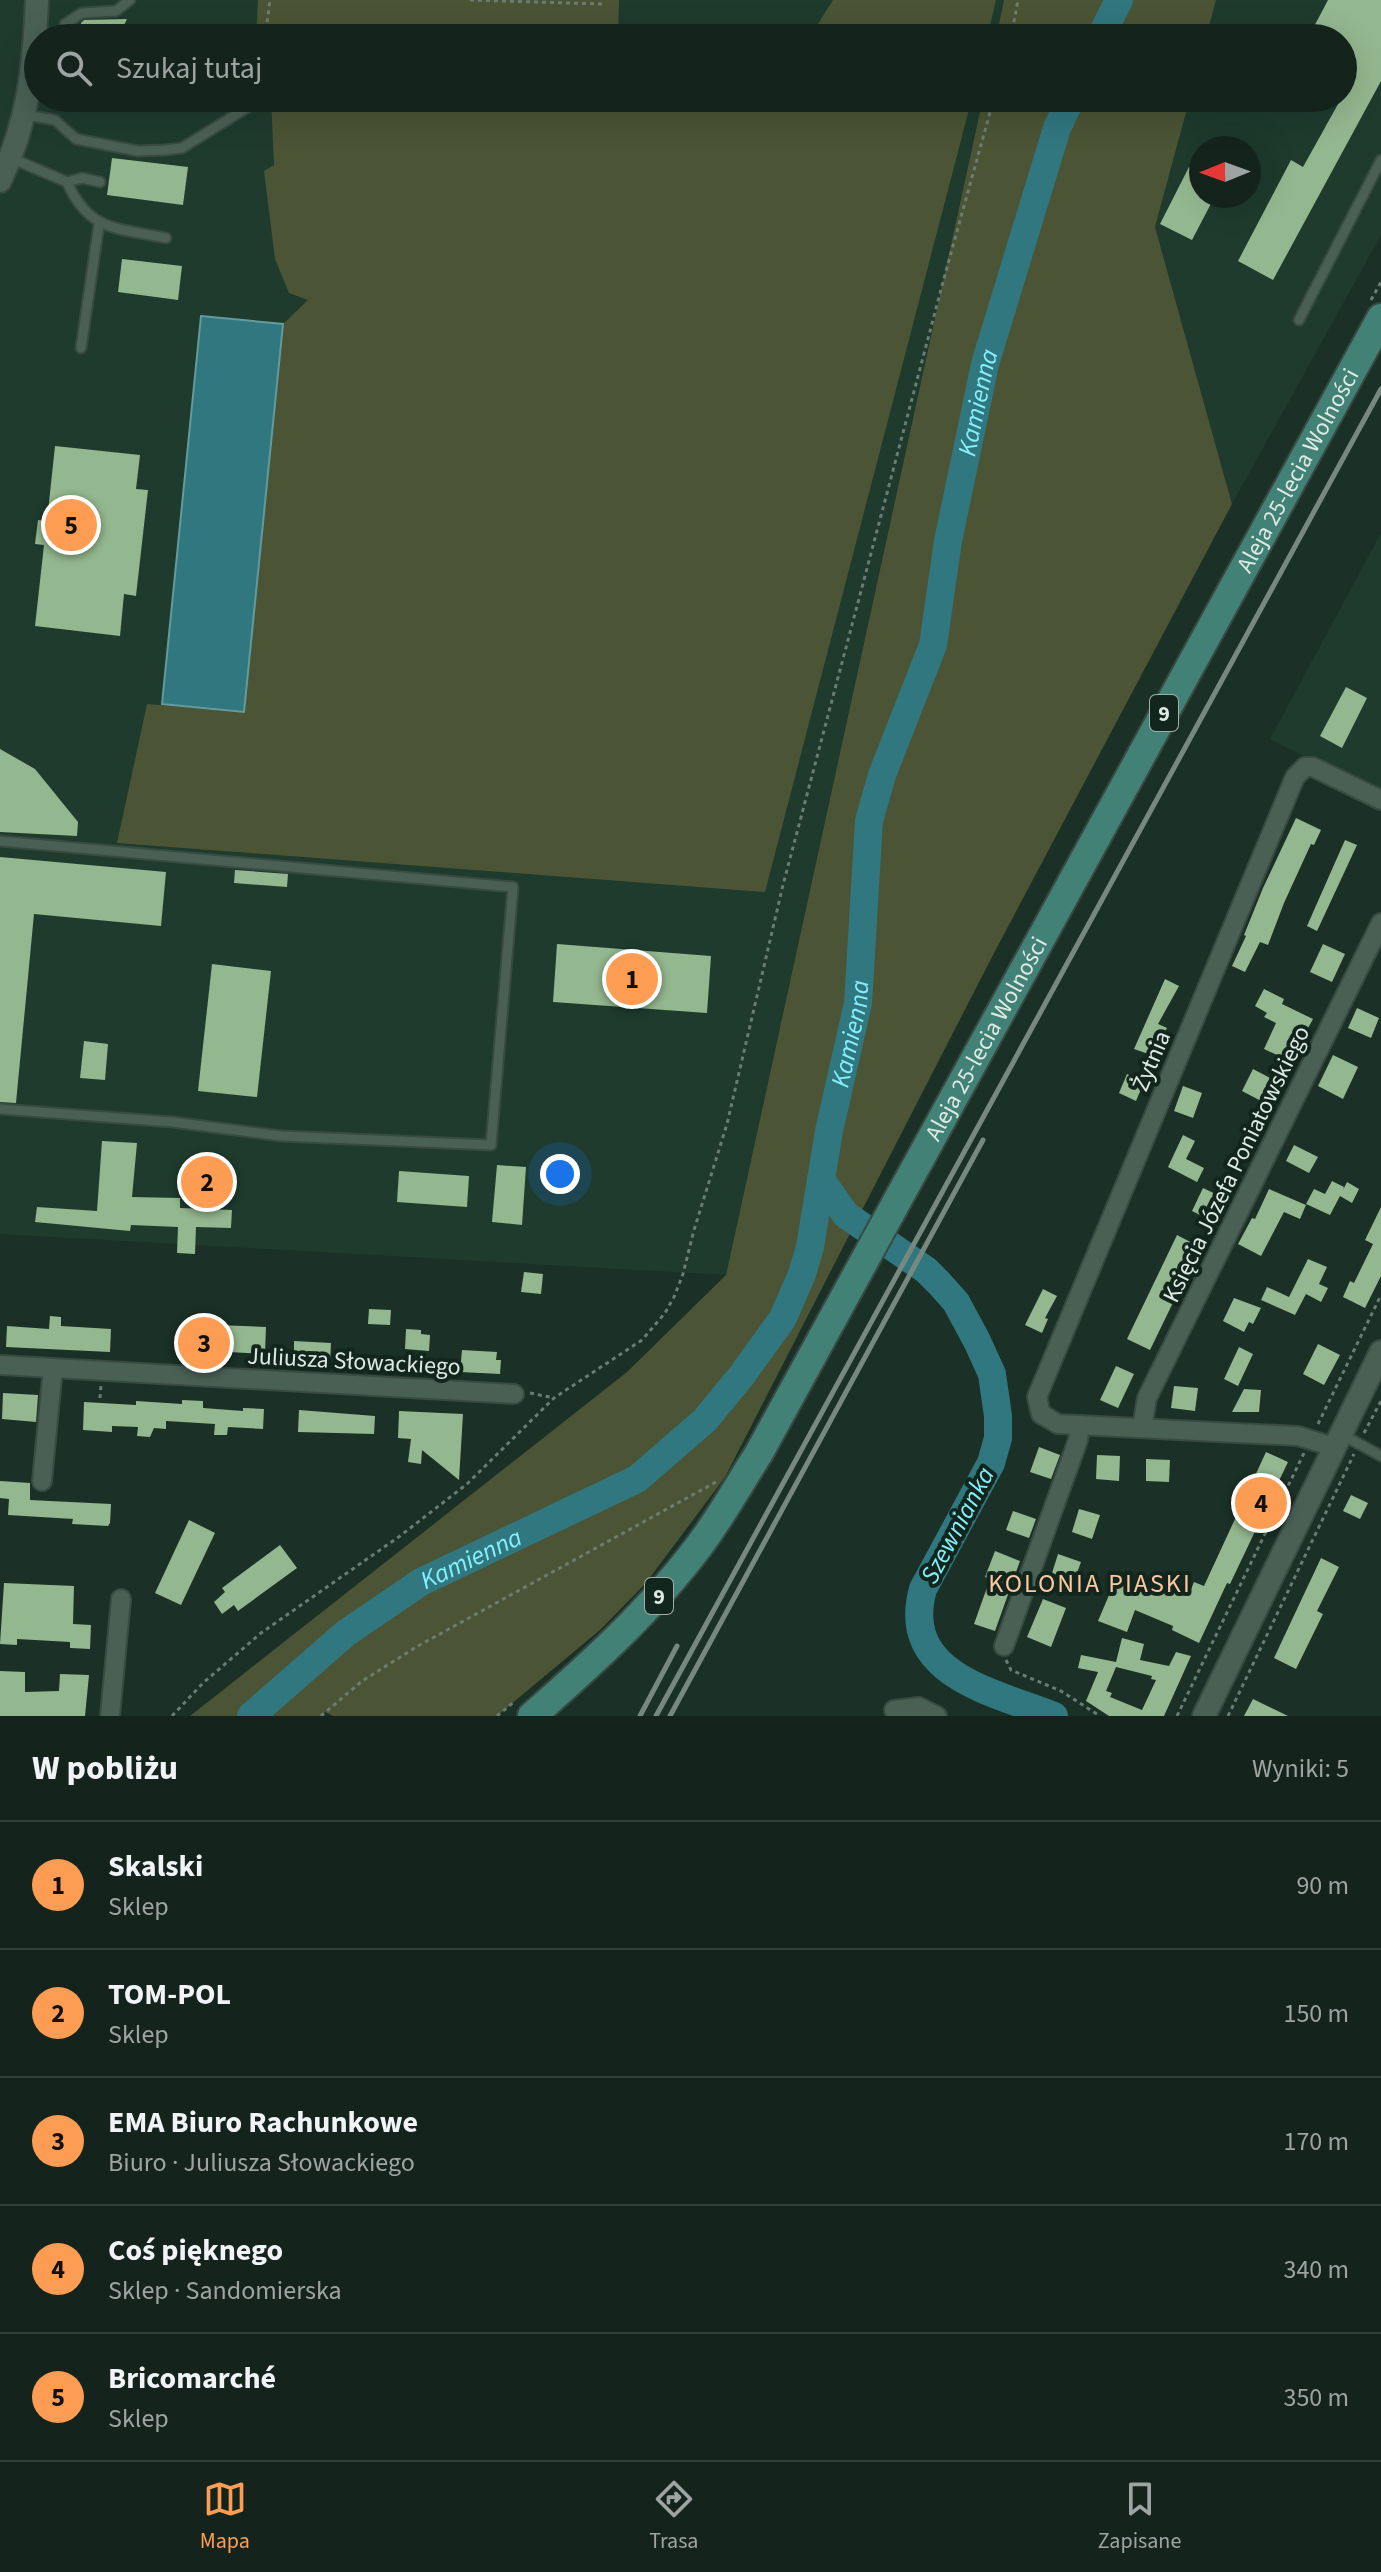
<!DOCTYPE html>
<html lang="pl">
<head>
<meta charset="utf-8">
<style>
  body { margin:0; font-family:"Source Sans 3",sans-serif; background:#1d2c25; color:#f1f3f6 }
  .compass { position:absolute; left:1189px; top:136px; width:72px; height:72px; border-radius:50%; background:#14241c; box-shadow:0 8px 32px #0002; rotate:269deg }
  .you { position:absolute; left:560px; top:1174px; width:28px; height:28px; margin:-20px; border:6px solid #fff; border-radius:50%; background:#1a73e8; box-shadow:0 0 0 12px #1a73e833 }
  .badge { display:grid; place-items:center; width:52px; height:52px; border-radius:50%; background:#fc9d53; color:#111; font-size:26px; font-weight:700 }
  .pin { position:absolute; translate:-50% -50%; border:4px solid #fff; box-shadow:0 2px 8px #0006 }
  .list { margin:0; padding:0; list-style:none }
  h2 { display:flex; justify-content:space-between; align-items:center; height:104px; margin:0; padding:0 32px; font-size:34px }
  h2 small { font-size:26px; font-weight:400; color:#9da4a3 }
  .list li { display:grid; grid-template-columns:52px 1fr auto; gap:24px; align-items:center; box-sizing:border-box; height:128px; padding:0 32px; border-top:2px solid #33413b }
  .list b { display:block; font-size:30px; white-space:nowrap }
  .list p { margin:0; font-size:26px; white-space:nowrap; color:#9da4a3 }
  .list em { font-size:26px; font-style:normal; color:#9da4a3 }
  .icon { flex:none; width:44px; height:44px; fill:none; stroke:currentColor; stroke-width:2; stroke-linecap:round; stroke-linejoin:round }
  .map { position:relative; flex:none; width:1381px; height:1716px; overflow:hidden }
  .search { position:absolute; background:#14241c; box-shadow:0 8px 32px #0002; left:24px; right:24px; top:24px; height:88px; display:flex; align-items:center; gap:20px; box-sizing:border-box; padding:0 28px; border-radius:44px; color:#9da4a3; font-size:30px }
  .sheet { height:744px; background:#14241c }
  nav { display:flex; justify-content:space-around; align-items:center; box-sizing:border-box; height:112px; border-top:2px solid #33413b; background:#14241c; font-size:22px; color:#9da4a3 }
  nav a { display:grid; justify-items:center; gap:4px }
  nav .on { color:#fc9d53 }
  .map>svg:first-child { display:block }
  .built { fill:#1e3b2e; fill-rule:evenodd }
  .green { fill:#4b5434 }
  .water { fill:#31777f; stroke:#659a9d; stroke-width:2 }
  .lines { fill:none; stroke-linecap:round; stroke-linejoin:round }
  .river { stroke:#31777f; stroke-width:28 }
  .building { fill:#93b78e; fill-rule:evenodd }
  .service-casing { stroke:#384a42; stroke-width:13 }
  .minor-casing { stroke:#384a42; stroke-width:22 }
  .tertiary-casing { stroke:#384a42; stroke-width:26 }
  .primary-casing { stroke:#384a42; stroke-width:32 }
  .path { stroke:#6b7c74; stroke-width:3; stroke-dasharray:4 4; stroke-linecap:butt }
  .service { stroke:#4a6055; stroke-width:9 }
  .minor { stroke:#4a6055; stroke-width:18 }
  .tertiary { stroke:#4a6055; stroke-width:22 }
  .primary { stroke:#428176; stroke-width:28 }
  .rail { stroke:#778880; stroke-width:5 }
  .labels { text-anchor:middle; stroke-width:8; stroke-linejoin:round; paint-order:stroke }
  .shield { fill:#12261d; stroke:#a1afa8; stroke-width:2 }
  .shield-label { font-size:22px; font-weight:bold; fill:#deeae4 }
  .street-label { font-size:24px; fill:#deeae4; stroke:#12261d }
  .water-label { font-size:26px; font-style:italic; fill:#85f0fd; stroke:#12261d }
  .neighbourhood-label { font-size:26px; letter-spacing:2px; fill:#fdc7a1; stroke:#12261d }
</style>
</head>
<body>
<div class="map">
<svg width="1381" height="1716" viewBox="0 0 1381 1716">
  <rect width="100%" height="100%" fill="#1b3026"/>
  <g class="built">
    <polygon points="0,0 1004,0 996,38 38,38 38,98 983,98 726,1275 0,1234"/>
    <path d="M1216 0H1381V235L1232 504 1155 227 1190 98H1343V38H1206ZM1201 148H1249V196H1201Z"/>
    <polygon points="1381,533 1381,795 1270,739"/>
  </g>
  <g class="green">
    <polygon points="258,0 619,0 618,38 256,38"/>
    <polygon points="833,0 996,0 987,38 809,38"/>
    <polygon points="1004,0 1216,0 1206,38 996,38"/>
    <polygon points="271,98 972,98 765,892 117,843 147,704 244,712 283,324 308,300 289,293 275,259 264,171 274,165"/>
    <polygon points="983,98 1190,98 1155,227 1232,504 993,955 725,1477 714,1492 645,1584 600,1630 497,1716 333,1716 325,1712 321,1716 190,1716 627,1372 726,1275"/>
  </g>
  <polygon class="water" points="201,316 283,324 244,712 162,704"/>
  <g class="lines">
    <g class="river">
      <polyline points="1100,38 1119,0"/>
      <path d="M821 1180 846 1215 926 1270 939 1283 956 1302 977 1341 992 1374 998 1416V1438L991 1463 923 1589C899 1675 994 1692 1054 1716"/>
      <path id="s1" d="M251 1716 346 1633 421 1582 637 1479 705 1420 742 1375 783 1318 802 1274 810 1247 829 1131 858 1003 869 821 882 775 933 645 948 541 985 364 1057 128 1071 98"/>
    </g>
  </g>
  <g class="building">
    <polygon points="1328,0 1381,0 1381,81 1273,280 1238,261 1291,160 1303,167 1357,70 1343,63 1343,38 1308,38"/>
    <polygon points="127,19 118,38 80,38 81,23 84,20"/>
    <polygon points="112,158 188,167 183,205 107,195"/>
    <polygon points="1189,167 1201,173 1201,196 1215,196 1192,240 1160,224"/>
    <polygon points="122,259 182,266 178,300 118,292"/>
    <polygon points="55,446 140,455 136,489 148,490 136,596 124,594 120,636 35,626 44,545 35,544 38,520 47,521"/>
    <polygon points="1346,687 1367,698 1342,748 1320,736"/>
    <polygon points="0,749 35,769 78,822 77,836 0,832"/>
    <polygon points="1296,818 1321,830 1314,845 1311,844 1284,903 1268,945 1260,942 1245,972 1232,966 1246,936 1244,935 1263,888"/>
    <polygon points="1345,840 1357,845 1317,931 1307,926"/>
    <polygon points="0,857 166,872 161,926 34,914 16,1103 0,1102"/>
    <polygon points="235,870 288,874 287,887 234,883"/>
    <polygon points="557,944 711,956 707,1013 553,1002"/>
    <polygon points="1323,944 1345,954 1332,982 1310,972"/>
    <polygon points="212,964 271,971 257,1097 198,1091"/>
    <polygon points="1165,979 1179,986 1158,1024 1167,1028 1164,1033 1170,1035 1160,1058 1134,1049"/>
    <polygon points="1264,989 1284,999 1282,1004 1313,1019 1290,1061 1264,1049 1276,1023 1264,1017 1267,1013 1255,1006"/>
    <polygon points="1357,1008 1379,1018 1371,1038 1348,1028"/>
    <polygon points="84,1041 108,1044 105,1080 80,1078"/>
    <polygon points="1333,1055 1358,1067 1343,1099 1318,1086"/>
    <polygon points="1253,1069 1276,1081 1265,1103 1242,1091"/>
    <polygon points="1127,1074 1144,1082 1136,1101 1119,1093"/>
    <polygon points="1183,1086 1202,1093 1193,1118 1174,1111"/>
    <polygon points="1183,1135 1195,1141 1186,1159 1204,1168 1197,1182 1168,1167"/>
    <polygon points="102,1141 137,1143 132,1197 180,1198 180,1208 232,1210 231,1228 196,1227 195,1254 177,1253 178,1227 131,1225 130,1231 35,1222 37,1207 97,1211"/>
    <polygon points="1294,1145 1318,1157 1309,1173 1286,1161"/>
    <polygon points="497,1165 526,1167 522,1225 492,1222"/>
    <polygon points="399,1171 469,1176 467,1207 397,1202"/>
    <polygon points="1332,1181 1344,1187 1343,1190 1347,1182 1359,1189 1352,1203 1340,1196 1330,1215 1306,1204 1314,1189 1325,1194"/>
    <polygon points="1203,1188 1224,1198 1212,1221 1192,1211"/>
    <polygon points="1269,1189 1306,1205 1300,1219 1284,1212 1261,1256 1238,1244 1252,1218 1255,1219"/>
    <polygon points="1381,1207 1381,1276 1365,1308 1343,1297 1350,1281 1354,1283 1373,1244 1365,1240"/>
    <polygon points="1177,1235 1200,1247 1150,1350 1127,1339"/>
    <polygon points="1308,1259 1327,1267 1319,1284 1328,1288 1321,1302 1306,1294 1295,1315 1261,1300 1267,1287 1289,1297"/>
    <polygon points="524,1272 543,1274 541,1294 521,1292"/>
    <polygon points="1043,1289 1057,1296 1045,1318 1048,1319 1042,1333 1025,1325"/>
    <polygon points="1234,1298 1261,1308 1253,1324 1249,1322 1244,1332 1223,1321"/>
    <polygon points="369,1309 391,1310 390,1325 368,1324"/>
    <polygon points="50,1316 61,1317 61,1326 111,1329 110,1352 6,1347 7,1326 49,1329"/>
    <polygon points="193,1324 266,1327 265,1354 192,1350"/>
    <polygon points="406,1329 421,1330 421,1334 430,1335 429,1351 405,1349"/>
    <polygon points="294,1341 331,1343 330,1363 294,1361"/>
    <polygon points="1318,1344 1340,1355 1324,1385 1303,1374"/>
    <polygon points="1239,1347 1253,1354 1238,1386 1224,1379"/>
    <polygon points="462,1350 497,1352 496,1360 501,1360 500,1374 460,1372"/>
    <polygon points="1116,1366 1134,1374 1118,1408 1100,1400"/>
    <polygon points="1174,1386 1198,1388 1195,1411 1171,1408"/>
    <polygon points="1244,1389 1261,1390 1259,1412 1232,1412"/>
    <polygon points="3,1393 38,1395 36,1422 2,1419"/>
    <polygon points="182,1400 203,1401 203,1408 243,1411 243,1408 264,1409 263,1429 228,1427 227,1435 214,1435 215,1424 166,1421 166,1429 154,1428 150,1437 137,1436 138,1427 112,1426 112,1432 83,1430 84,1402 136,1405 136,1401 182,1404"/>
    <polygon points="299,1410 375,1416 374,1434 298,1432"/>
    <polygon points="399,1411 463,1414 459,1480 422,1450 421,1464 408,1462 411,1439 398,1438"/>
    <polygon points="1039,1447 1060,1455 1051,1479 1030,1472"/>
    <polygon points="1266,1452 1288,1462 1230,1584 1227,1583 1199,1643 1172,1630 1173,1626 1135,1610 1127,1632 1098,1621 1115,1581 1143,1593 1147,1584 1155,1587 1158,1581 1189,1594 1194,1582 1204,1586"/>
    <polygon points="1097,1455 1120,1456 1119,1481 1096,1479"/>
    <polygon points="1146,1459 1170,1460 1169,1482 1146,1481"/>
    <polygon points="0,1481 30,1483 30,1500 111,1504 110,1523 108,1526 72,1524 73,1519 8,1515 9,1499 0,1498"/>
    <polygon points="1351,1495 1368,1503 1360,1519 1343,1511"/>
    <polygon points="1079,1509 1100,1515 1092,1539 1072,1532"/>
    <polygon points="1013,1511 1036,1519 1029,1538 1006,1530"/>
    <polygon points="189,1520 215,1533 181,1605 155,1593"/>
    <polygon points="280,1545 297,1568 238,1611 234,1605 222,1614 214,1602 225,1592 222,1588"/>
    <polygon points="995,1551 1020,1561 995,1631 974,1624 990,1579 985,1577"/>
    <polygon points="1058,1554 1081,1562 1074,1581 1052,1573"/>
    <polygon points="1321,1558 1339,1567 1317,1611 1323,1614 1296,1669 1274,1658"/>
    <polygon points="4,1583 74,1586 73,1624 91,1625 90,1649 70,1648 70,1642 17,1639 17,1645 0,1644"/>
    <polygon points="1043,1599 1066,1608 1051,1647 1027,1637"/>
    <path d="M1122 1638 1144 1644 1140 1660 1169 1666 1176 1652 1191 1656 1164 1716H1109L1086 1701 1098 1672 1078 1668 1081 1655 1116 1662ZM1116 1667 1152 1676 1151 1679 1156 1680 1142 1710 1110 1697 1112 1693 1106 1691Z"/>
    <polygon points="0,1671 25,1672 25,1692 59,1691 60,1674 89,1675 85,1716 0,1716"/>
    <polygon points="1253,1699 1288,1716 1244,1716"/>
  </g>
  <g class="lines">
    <g class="service-casing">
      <g id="service">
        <polyline points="65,24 82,13 116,11 130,0"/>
        <polyline points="26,115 55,120 76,139 138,151 165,150 182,148 256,102 258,98"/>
        <path d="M11 158 67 182C89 232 118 228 166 238"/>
        <polyline points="67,182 82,178 100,182"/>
        <polyline points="1299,320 1381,160"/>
        <polyline points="81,348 99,224"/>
        <polyline points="0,841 513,887 491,1145 281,1136 172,1122 0,1109"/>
        <polyline points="1341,1434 1381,1456"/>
      </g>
    </g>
    <g class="minor-casing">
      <g id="minor">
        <polyline points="0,1365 514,1394"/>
        <polyline points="1142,1428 1147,1398 1381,923"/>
        <polyline points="1334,1447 1298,1436 1058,1424 1041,1414 1037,1397 1295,777 1305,767 1313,767 1381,800"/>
        <polyline points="42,1481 53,1368"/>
        <polyline points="1004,1646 1078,1440 1080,1425"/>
        <polyline points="894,1710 919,1707 937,1716"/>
        <polyline points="110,1716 121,1599"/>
      </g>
    </g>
    <g class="tertiary-casing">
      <g id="tertiary">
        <path d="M0 181C29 120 34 66 37 0"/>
        <polyline points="1204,1716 1381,1352"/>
      </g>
    </g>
    <g class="primary-casing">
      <g id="primary">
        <path id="s2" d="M532 1716C592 1663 651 1610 699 1546 721 1517 739 1484 759 1453L1381 318"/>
      </g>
    </g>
    <g class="path">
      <polyline points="470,0 602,4"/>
      <polyline points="265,38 270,0"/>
      <polyline points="1011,38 1018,0"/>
      <polyline points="1371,300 1381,282"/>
      <polyline points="530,1393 554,1398"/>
      <polyline points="100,1398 101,1385"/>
      <polyline points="1318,1424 1381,1295"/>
      <polyline points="1364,1433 1381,1401"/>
      <polyline points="1006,1660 1011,1670 1061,1691 1100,1716"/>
      <polyline points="172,1716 203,1683 261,1633 400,1536 467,1484 554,1398 642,1340 665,1313 674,1297 683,1274 694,1230 727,1124 783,885 943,282 994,98"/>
      <polyline points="321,1716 362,1681 418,1646 716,1482"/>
      <polyline points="497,1716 515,1701"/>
      <polyline points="1177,1716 1304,1453"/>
      <polyline points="1228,1716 1354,1454"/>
    </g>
    <use href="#service" class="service"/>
    <use href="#minor" class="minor"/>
    <use href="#tertiary" class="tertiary"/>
    <use href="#primary" class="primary"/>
    <g class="rail">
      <polyline points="640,1716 677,1646"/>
      <polyline points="656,1716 1381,389"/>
      <polyline points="670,1716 983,1140"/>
    </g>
  </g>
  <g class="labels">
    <g class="shield">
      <rect x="1150" y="695" width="28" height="36" rx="6"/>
      <rect x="645" y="1578" width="28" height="36" rx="6"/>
    </g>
    <g class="shield-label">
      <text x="1164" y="721">9</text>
      <text x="659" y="1604">9</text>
    </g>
    <g class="street-label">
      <text dy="8" stroke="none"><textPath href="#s2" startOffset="1470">Aleja 25-lecia Wolności</textPath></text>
      <text dy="8" stroke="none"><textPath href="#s2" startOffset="822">Aleja 25-lecia Wolności</textPath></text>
      <text transform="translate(1151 1061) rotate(-67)" y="8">Żytnia</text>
      <text transform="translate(1236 1164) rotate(-64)" y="8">Księcia Józefa Poniatowskiego</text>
      <text transform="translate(354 1361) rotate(3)" y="8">Juliusza Słowackiego</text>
    </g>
    <g class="water-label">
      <text dy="9" stroke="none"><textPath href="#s1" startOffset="1616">Kamienna</textPath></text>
      <text dy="9" stroke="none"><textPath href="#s1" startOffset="968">Kamienna</textPath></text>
      <text transform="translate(957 1525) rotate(-62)" y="9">Szewnianka</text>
      <text dy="9" stroke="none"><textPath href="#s1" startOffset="272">Kamienna</textPath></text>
    </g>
    <g class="neighbourhood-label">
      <text x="1090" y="1592">KOLONIA PIASKI</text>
    </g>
  </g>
</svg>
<svg class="compass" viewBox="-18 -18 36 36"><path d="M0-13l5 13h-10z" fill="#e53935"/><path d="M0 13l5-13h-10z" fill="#9da4a3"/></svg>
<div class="you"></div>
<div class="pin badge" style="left:632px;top:979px">1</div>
<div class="pin badge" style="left:207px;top:1182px">2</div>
<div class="pin badge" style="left:204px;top:1343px">3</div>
<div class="pin badge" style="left:1261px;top:1503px">4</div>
<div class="pin badge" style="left:71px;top:525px">5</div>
<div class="search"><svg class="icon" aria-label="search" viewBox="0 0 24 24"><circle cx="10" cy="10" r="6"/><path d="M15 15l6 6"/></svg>Szukaj tutaj</div>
</div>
<section class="sheet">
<h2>W pobliżu<small>Wyniki: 5</small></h2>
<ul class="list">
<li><span class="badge">1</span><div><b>Skalski</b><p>Sklep</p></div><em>90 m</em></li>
<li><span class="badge">2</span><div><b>TOM-POL</b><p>Sklep</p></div><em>150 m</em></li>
<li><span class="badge">3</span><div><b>EMA Biuro Rachunkowe</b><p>Biuro · Juliusza Słowackiego</p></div><em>170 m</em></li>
<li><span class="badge">4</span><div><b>Coś pięknego</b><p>Sklep · Sandomierska</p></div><em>340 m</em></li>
<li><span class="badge">5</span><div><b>Bricomarché</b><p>Sklep</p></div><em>350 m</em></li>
</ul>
</section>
<nav>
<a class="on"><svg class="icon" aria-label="map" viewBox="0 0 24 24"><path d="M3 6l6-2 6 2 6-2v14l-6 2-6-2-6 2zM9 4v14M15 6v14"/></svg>Mapa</a>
<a><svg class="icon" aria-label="directions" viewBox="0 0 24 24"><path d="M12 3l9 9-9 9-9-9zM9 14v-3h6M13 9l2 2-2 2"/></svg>Trasa</a>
<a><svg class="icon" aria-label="saved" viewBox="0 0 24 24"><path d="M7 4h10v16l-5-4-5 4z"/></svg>Zapisane</a>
</nav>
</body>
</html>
